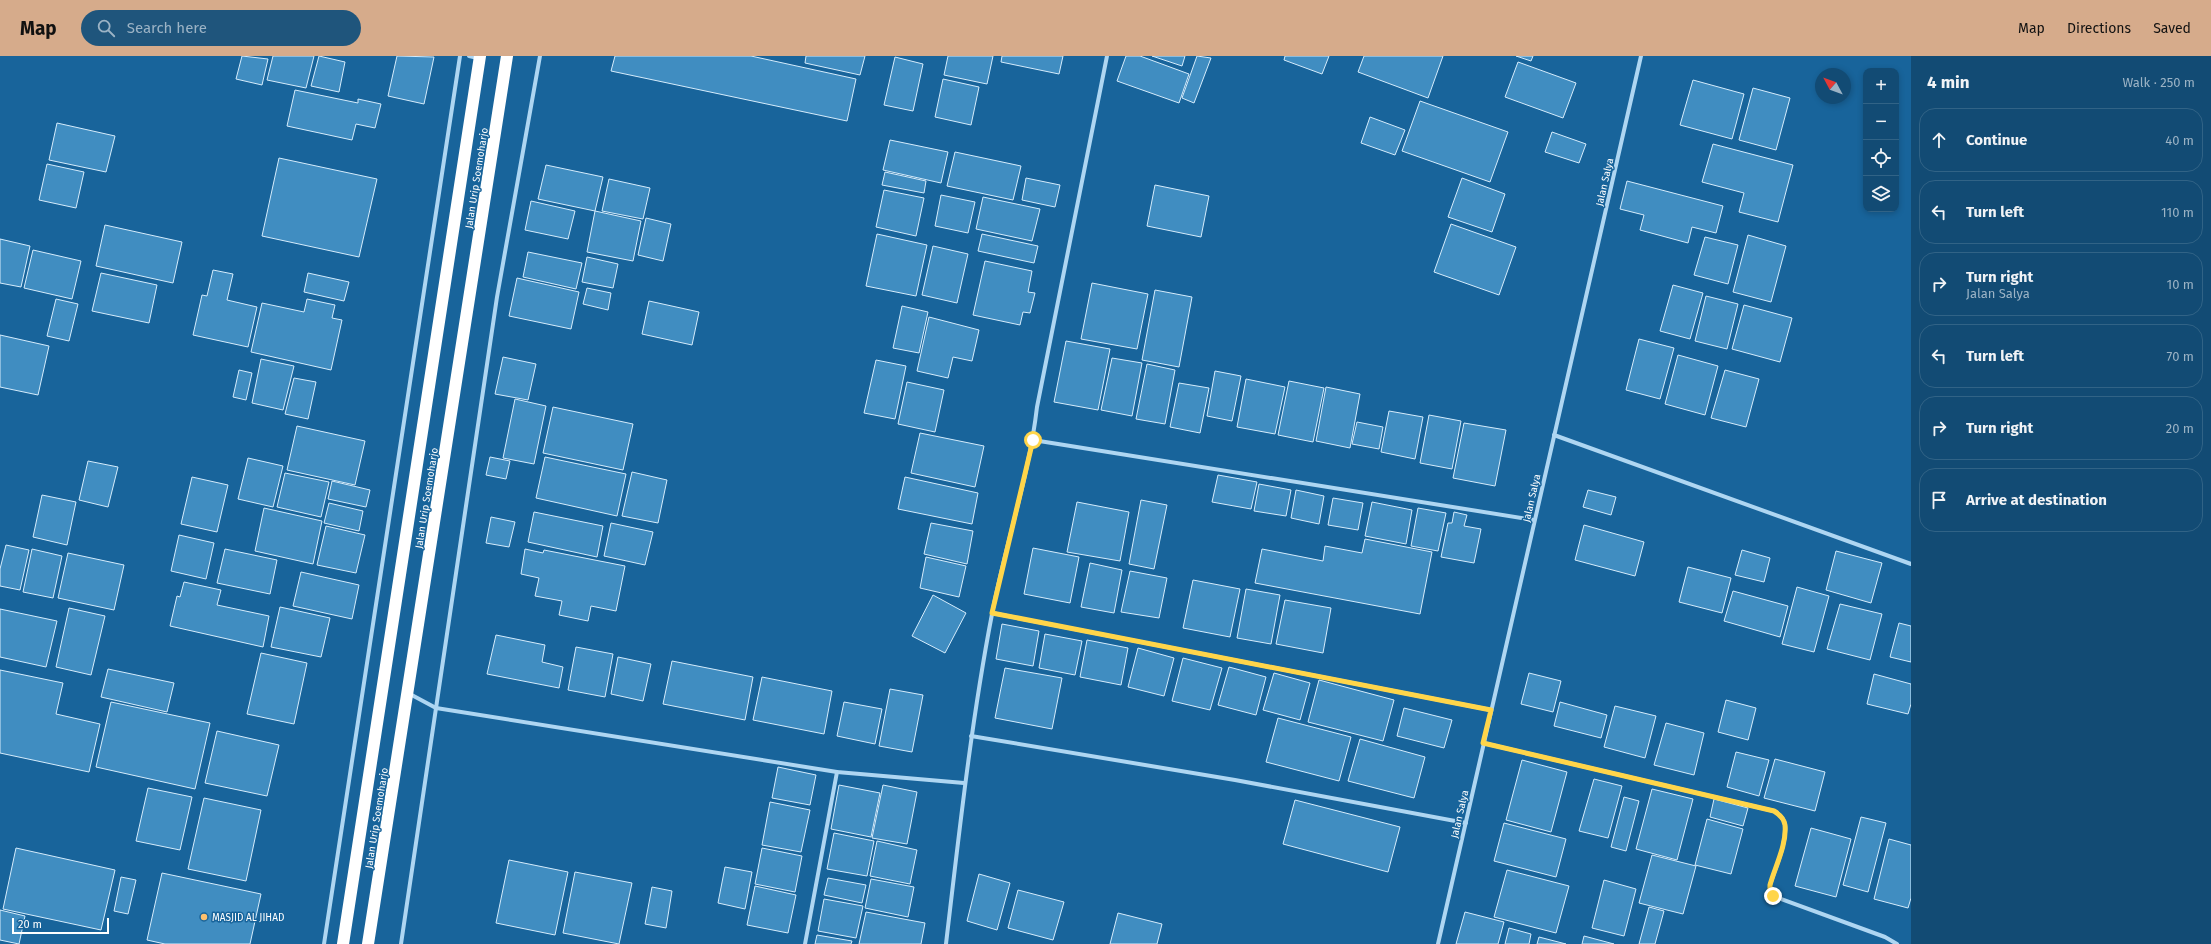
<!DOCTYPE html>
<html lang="en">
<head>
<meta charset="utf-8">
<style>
  body { margin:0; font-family:"Fira Sans",sans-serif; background:#1f557c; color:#f1f3f6 }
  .controls { position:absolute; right:12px; top:12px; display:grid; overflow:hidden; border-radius:8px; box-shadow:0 2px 6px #0003 }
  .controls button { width:36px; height:36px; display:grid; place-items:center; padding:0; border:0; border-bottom:1px solid #316386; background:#124b74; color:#f1f3f6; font:20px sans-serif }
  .compass { position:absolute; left:1815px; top:12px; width:36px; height:36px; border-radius:50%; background:#124b74; box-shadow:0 2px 6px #0003; rotate:311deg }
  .scale { position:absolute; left:12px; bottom:10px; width:97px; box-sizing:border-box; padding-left:4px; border:2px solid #fff; border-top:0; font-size:11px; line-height:14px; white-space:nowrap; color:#fff; -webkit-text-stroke:3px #18649b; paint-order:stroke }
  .stop { position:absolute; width:12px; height:12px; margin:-9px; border:3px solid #ffd54a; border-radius:50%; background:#fff }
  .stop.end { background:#ffd54a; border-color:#fff; box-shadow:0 1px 4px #0008 }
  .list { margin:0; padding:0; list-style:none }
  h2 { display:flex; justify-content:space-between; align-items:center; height:52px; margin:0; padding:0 16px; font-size:17px }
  h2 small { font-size:13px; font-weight:400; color:#9cb3c5 }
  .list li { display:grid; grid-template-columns:26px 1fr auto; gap:12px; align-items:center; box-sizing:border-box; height:64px; margin:0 8px 8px; padding:0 8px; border:1px solid #316386; border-radius:16px }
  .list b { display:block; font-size:15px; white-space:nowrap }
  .list p { margin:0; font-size:13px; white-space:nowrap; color:#9cb3c5 }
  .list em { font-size:13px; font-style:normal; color:#9cb3c5 }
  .icon { flex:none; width:22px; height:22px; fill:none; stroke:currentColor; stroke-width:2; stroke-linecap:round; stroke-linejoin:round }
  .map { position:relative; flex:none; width:1911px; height:888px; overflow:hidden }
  header { display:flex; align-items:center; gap:24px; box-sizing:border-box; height:56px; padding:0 20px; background:#d6ab8b; color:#111 }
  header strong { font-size:19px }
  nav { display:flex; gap:22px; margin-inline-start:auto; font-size:14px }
  .search { width:280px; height:36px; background:#1f557c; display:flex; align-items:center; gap:10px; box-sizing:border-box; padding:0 14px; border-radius:22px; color:#9cb3c5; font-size:15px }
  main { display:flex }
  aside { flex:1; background:#124b74 }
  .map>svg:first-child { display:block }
  .building { fill:#408dc1; stroke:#d5ecfc }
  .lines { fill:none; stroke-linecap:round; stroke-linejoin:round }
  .street { stroke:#aed6f2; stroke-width:4 }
  .highway { stroke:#fff; stroke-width:12 }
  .route { stroke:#ffd54a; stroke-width:5 }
  .poi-dot { fill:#ffc16e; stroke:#18649b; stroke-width:1.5 }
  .labels { text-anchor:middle; stroke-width:3; stroke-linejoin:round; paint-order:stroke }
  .street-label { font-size:10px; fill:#fff; stroke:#18649b }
  .poi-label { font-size:10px; fill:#fff; stroke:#18649b; text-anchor:start }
</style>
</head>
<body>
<header>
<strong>Map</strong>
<div class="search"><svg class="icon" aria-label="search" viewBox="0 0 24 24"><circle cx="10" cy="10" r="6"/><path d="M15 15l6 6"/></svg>Search here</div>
<nav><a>Map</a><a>Directions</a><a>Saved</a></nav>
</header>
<main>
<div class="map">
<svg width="1911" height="888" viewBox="0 0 1911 888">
  <rect width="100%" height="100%" fill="#18649b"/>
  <g class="building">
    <polygon points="242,0 268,3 262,29 236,23"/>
    <polygon points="273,0 314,0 306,32 267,24"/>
    <polygon points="319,0 345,6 339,36 311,30"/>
    <polygon points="397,0 434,1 424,48 388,40"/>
    <polygon points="615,0 751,0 856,23 847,65 611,15"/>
    <polygon points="806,0 865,0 860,19 805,7"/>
    <polygon points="948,0 993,0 987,28 944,19"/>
    <polygon points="1002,0 1063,0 1059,18 1001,6"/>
    <polygon points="1126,0 1140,0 1189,18 1179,47 1117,25"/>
    <polygon points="1152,0 1185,0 1182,10"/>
    <polygon points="1197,0 1211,2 1194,47 1182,42"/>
    <polygon points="1285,0 1329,0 1322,18 1284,4"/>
    <polygon points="1364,0 1443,0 1428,42 1358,16"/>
    <polygon points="1516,0 1533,0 1531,5"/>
    <polygon points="895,1 923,8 913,55 884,49"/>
    <polygon points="1518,6 1576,27 1563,62 1505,41"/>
    <polygon points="943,23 979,31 971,69 935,61"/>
    <polygon points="1693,24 1744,38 1732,83 1680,69"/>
    <polygon points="1753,32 1790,42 1776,94 1739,84"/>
    <polygon points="295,34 358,47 358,43 381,48 375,72 356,68 352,84 287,70"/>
    <polygon points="1420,45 1508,76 1490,126 1402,95"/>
    <polygon points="1370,61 1405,74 1395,99 1361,87"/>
    <polygon points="57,67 115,80 106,116 49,104"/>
    <polygon points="1552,76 1586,88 1579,107 1545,96"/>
    <polygon points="890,84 948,96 941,127 883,114"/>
    <polygon points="1713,88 1793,109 1778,166 1739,156 1744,137 1702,126"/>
    <polygon points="955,96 1021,110 1013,144 947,130"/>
    <polygon points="279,102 377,123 359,201 262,180"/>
    <polygon points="47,108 84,116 76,152 39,144"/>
    <polygon points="546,109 603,121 595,155 538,143"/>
    <polygon points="885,116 926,125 924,137 882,129"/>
    <polygon points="1026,122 1060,129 1055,151 1022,144"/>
    <polygon points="1462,122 1505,138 1492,176 1448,161"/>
    <polygon points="609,123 650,132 643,163 602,155"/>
    <polygon points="1627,125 1723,150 1716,177 1692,171 1688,187 1640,174 1644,159 1620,153"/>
    <polygon points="1155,129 1209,140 1201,181 1147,170"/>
    <polygon points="884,134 924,142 916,180 876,171"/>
    <polygon points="941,139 975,146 968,177 935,170"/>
    <polygon points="983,141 1040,153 1032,185 976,173"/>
    <polygon points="531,145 575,155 568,183 525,174"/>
    <polygon points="595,155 641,165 633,205 587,196"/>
    <polygon points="646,162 671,168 663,205 638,199"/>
    <polygon points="1451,168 1516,191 1499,239 1434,216"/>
    <polygon points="105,169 182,186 173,227 96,210"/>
    <polygon points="877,178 927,189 916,240 866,230"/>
    <polygon points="982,178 1038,190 1034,207 978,195"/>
    <polygon points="1748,179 1786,190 1771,246 1733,236"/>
    <polygon points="1705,181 1738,189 1728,228 1694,219"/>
    <polygon points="0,183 30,190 21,231 0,227"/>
    <polygon points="933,190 968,198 957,247 922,239"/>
    <polygon points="33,194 81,205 72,243 24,232"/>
    <polygon points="528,196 582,207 576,233 523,221"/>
    <polygon points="587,201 618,208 613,232 582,226"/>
    <polygon points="985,205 1032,215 1028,236 1035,237 1030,257 1023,256 1020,269 973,259"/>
    <polygon points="213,214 233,218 227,244 257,251 248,291 193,279 202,239 207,240"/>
    <polygon points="101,217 157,229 149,267 92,255"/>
    <polygon points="308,217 349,226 344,245 304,236"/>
    <polygon points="517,222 579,236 571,273 509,260"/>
    <polygon points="1092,227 1148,238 1137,293 1081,283"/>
    <polygon points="1673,229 1703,237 1690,283 1660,275"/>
    <polygon points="587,232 611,237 608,254 583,248"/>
    <polygon points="1155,234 1192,241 1179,311 1142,304"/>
    <polygon points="1706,240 1738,248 1727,293 1695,285"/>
    <polygon points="56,243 78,248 69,285 47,280"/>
    <polygon points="307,243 335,249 332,262 342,264 331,314 251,296 262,247 304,256"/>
    <polygon points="649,245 699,256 692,289 642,278"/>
    <polygon points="1744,249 1792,262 1780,306 1732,293"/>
    <polygon points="902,250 928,256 919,297 893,292"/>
    <polygon points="929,261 979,274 972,305 953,301 948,322 917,315"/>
    <polygon points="0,279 49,290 38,339 0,331"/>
    <polygon points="1639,283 1674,292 1660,343 1626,334"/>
    <polygon points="1066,285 1110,293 1098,354 1054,346"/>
    <polygon points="1678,299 1718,310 1705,359 1665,348"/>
    <polygon points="503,301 536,308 528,344 495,338"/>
    <polygon points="1112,302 1142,307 1132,360 1101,354"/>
    <polygon points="261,303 294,310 283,354 252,347"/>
    <polygon points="876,304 906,310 895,363 864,357"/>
    <polygon points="1147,308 1175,314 1165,368 1136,363"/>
    <polygon points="239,314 252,317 246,344 233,341"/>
    <polygon points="1725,314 1759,323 1746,371 1711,362"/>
    <polygon points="1215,315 1241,320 1232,365 1207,360"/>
    <polygon points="294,322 316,326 308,363 285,358"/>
    <polygon points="1246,323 1285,331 1275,378 1237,371"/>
    <polygon points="1289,325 1324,332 1313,386 1278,379"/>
    <polygon points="907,326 944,334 935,376 898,368"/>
    <polygon points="1179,327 1209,332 1200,377 1170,371"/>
    <polygon points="1326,331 1360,338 1350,392 1316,385"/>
    <polygon points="515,343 546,350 534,408 503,402"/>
    <polygon points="553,351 633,368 623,414 543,397"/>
    <polygon points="1389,355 1423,361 1415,403 1381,396"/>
    <polygon points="1429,359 1461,365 1452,413 1420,407"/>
    <polygon points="1357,366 1383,371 1379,393 1352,388"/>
    <polygon points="1464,367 1506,374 1495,430 1453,422"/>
    <polygon points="297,370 365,385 355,429 287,414"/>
    <polygon points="920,377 984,390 975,431 911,417"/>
    <polygon points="490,401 510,405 506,423 486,419"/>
    <polygon points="545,401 626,418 617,460 536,442"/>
    <polygon points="248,402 283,410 273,451 238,443"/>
    <polygon points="88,405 118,411 108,451 79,444"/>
    <polygon points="632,416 667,424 658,467 622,460"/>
    <polygon points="285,417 329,426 321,461 277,451"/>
    <polygon points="1218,419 1257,426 1251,453 1212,446"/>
    <polygon points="192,421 228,429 217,476 181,468"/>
    <polygon points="905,421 978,437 972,468 898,453"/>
    <polygon points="332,425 370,434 366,451 328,443"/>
    <polygon points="1259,428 1291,434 1286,460 1254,455"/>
    <polygon points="1296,434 1324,440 1319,468 1291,462"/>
    <polygon points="1588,434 1616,441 1611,459 1583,451"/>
    <polygon points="42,439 76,446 67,489 33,481"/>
    <polygon points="1333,442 1363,447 1358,474 1328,469"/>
    <polygon points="1141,444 1167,449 1154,513 1129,508"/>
    <polygon points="1077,446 1129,456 1120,505 1067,496"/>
    <polygon points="1372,446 1412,454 1406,488 1365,480"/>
    <polygon points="329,447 363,455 359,475 324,467"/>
    <polygon points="264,452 322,465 313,508 255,495"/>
    <polygon points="1418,452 1446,457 1438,495 1411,490"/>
    <polygon points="534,456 603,470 597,501 528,486"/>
    <polygon points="1454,456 1467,459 1464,470 1481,473 1474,507 1441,501 1448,467 1452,467"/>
    <polygon points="491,461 515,466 509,491 486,487"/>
    <polygon points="611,467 653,476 645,509 604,500"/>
    <polygon points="931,467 973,475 967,508 924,498"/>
    <polygon points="1584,469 1644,486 1635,520 1575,504"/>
    <polygon points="326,470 365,479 356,517 317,509"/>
    <polygon points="179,479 214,487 206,523 171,515"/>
    <polygon points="1365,483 1432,496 1420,558 1255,527 1262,493 1323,505 1325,490 1362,497"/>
    <polygon points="6,489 29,494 20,534 0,530 0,513"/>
    <polygon points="1033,492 1079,501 1070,547 1024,538"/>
    <polygon points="32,493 62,500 53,542 23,536"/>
    <polygon points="225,493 277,504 270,538 217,527"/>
    <polygon points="525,493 543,497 544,494 625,510 616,555 591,550 588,565 559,559 562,545 535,540 539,522 521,518"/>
    <polygon points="1742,494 1770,502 1764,526 1735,519"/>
    <polygon points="1836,495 1882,507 1871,547 1826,534"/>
    <polygon points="68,497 124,509 114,554 58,542"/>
    <polygon points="926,501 966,510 959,541 920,532"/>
    <polygon points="1090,507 1122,514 1114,557 1081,551"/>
    <polygon points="1688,511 1731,522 1722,557 1679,546"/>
    <polygon points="1130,515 1167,522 1159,562 1121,556"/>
    <polygon points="301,516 359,529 352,563 293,550"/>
    <polygon points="1193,524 1240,533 1230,581 1183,572"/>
    <polygon points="184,526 221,534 217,549 269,560 263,591 170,570 177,540 180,541"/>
    <polygon points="1797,531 1829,540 1814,596 1782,588"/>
    <polygon points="1246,533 1280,539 1271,588 1237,582"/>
    <polygon points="1733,535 1788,550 1780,581 1724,565"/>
    <polygon points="933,539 966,557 945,597 912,580"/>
    <polygon points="1285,544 1331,552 1323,597 1276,588"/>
    <polygon points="1840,548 1882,558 1870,604 1827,593"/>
    <polygon points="280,551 330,562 321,601 271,591"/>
    <polygon points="69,552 105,560 91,619 56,611"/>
    <polygon points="0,553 57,565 46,611 0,601"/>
    <polygon points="1899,567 1911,570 1911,606 1890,601"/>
    <polygon points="1002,568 1039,575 1033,610 996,603"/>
    <polygon points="1045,578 1082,585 1075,619 1039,612"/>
    <polygon points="496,579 545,589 542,606 563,611 559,632 487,618"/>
    <polygon points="1087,584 1128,592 1121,629 1080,621"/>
    <polygon points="576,591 613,598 605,641 568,634"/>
    <polygon points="1138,592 1174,602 1164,640 1128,631"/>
    <polygon points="261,597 307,607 294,668 247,658"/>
    <polygon points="618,601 651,608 643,645 611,638"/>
    <polygon points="1183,602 1222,612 1210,654 1172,645"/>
    <polygon points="672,605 753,621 745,664 663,648"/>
    <polygon points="1229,611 1266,621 1256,659 1218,649"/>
    <polygon points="1005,612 1062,622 1052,673 995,662"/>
    <polygon points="108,613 174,627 167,656 101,641"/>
    <polygon points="0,614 63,627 56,658 100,668 89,716 0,697"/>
    <polygon points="1274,617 1310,627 1300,664 1263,654"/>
    <polygon points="1529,617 1561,625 1553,656 1521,648"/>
    <polygon points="1874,618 1911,628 1911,648 1908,658 1867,648"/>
    <polygon points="762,621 832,635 824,678 753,664"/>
    <polygon points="1319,624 1394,644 1383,685 1308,666"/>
    <polygon points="890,633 923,639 912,696 879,690"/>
    <polygon points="1726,644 1756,652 1748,684 1718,676"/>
    <polygon points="111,646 210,667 195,733 96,711"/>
    <polygon points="844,646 882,653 875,688 837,680"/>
    <polygon points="1560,646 1607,659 1601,682 1554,670"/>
    <polygon points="1615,650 1656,660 1645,702 1604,691"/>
    <polygon points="1404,652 1452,664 1444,692 1397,680"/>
    <polygon points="1278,662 1351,681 1339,725 1266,706"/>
    <polygon points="1666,667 1704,677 1694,719 1654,709"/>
    <polygon points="217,675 279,689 267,740 205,727"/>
    <polygon points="1360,683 1425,701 1414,742 1348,725"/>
    <polygon points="1736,696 1769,704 1759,740 1727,731"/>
    <polygon points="1775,703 1825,716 1815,755 1764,742"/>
    <polygon points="1522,704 1567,716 1551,776 1506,764"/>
    <polygon points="778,711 816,719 810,749 772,742"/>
    <polygon points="1594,723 1622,730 1608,782 1579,775"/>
    <polygon points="839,729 880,737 871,781 831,773"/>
    <polygon points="883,729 917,736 907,788 872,782"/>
    <polygon points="148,732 192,741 180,794 136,785"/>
    <polygon points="1652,733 1693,743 1677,804 1636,793"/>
    <polygon points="1624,741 1639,745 1626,795 1611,791"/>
    <polygon points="204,742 261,754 246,825 188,813"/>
    <polygon points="1714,743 1748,752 1743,770 1710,761"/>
    <polygon points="1295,744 1400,771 1388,816 1283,788"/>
    <polygon points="770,746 810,754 801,796 762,789"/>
    <polygon points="1861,761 1886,767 1868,836 1843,829"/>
    <polygon points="1707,763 1743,773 1731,818 1695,809"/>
    <polygon points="1504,767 1566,783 1556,821 1494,805"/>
    <polygon points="1811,772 1851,783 1836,841 1795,830"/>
    <polygon points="834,777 874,785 867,820 827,813"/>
    <polygon points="1889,783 1911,789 1911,842 1908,852 1874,843"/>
    <polygon points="877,785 917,794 910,828 870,820"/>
    <polygon points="16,792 115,814 101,874 3,853"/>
    <polygon points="762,792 802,800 795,836 755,828"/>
    <polygon points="1652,799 1696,810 1683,858 1639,847"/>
    <polygon points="509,804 568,816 555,879 496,867"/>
    <polygon points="725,811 752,816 745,853 718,847"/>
    <polygon points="1507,814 1569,830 1556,877 1494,861"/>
    <polygon points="575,816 632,827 619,888 563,877"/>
    <polygon points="162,817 261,838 250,888 165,888 147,884"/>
    <polygon points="979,818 1010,827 997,874 967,865"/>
    <polygon points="121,821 136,824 128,858 114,855"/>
    <polygon points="828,822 866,829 862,847 824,839"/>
    <polygon points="871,823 914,831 908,861 865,852"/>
    <polygon points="1604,824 1636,833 1624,880 1592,872"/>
    <polygon points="755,830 796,839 788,877 747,869"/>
    <polygon points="652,831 672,835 666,872 645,868"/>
    <polygon points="1018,834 1064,846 1053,884 1008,872"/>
    <polygon points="824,843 863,850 856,882 818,875"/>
    <polygon points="1649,851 1664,855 1655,888 1639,888"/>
    <polygon points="0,854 25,860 19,888 0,884"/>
    <polygon points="866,856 925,867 921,888 859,888"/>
    <polygon points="1465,856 1504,866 1498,888 1456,888"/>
    <polygon points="1118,857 1162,868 1157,888 1110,888"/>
    <polygon points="1509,872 1531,878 1529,888 1505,888"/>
    <polygon points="817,879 852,885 851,888 815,888"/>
    <polygon points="1584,880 1614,888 1582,888"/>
    <polygon points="1539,881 1566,888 1537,888"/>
  </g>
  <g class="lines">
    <g class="street">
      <polyline points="469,0 478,2"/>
      <polyline points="1554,379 1911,508"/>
      <polyline points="1033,384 1534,464"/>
      <polyline points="992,557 1491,654"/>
      <polyline points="408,637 436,652 837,716 964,727"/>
      <polyline points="971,680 1235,724 1466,767"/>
      <path d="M1483 687 1774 755C1779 758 1784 762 1785 769 1787 788 1775 812 1770 829V836L1773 840 1885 881 1897 888"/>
      <polyline points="324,888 460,0"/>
      <polyline points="401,888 497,241 540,0"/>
      <polyline points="805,888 837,716"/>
      <path d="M946 888C959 778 971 667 992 558 1005 489 1029 421 1037 351L1107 0"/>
      <polyline points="1438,888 1641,0"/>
    </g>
    <g class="highway">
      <polyline points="343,888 480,0"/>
      <polyline points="368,888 507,0"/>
    </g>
  </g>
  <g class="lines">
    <path class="route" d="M1033 384 992 557 1491 654 1483 687 1774 755C1779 758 1784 762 1785 769 1787 788 1775 811 1770 829V836L1773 840"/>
  </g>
  <circle class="poi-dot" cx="204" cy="861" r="4"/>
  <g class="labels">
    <g class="street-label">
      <text transform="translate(476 122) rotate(-81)" y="4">Jalan Urip Soemoharjo</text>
      <text transform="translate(1604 126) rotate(-77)" y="4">Jalan Salya</text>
      <text transform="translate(426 442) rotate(-81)" y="4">Jalan Urip Soemoharjo</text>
      <text transform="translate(1531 442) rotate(-77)" y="4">Jalan Salya</text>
      <text transform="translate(1459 758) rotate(-77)" y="4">Jalan Salya</text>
      <text transform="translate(376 762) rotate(-81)" y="4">Jalan Urip Soemoharjo</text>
    </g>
    <g class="poi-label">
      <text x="212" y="865">MASJID AL JIHAD</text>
    </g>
  </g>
</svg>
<div class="controls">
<button>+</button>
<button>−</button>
<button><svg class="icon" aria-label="locate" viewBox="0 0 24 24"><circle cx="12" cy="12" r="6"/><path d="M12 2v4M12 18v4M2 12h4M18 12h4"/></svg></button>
<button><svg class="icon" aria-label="layers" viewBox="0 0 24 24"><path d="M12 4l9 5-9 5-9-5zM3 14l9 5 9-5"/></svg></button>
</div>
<svg class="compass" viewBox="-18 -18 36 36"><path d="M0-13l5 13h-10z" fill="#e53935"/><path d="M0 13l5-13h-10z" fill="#9cb3c5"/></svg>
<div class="scale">20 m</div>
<div class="stop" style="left:1033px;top:384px"></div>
<div class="stop end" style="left:1773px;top:840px"></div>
</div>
<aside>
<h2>4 min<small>Walk · 250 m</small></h2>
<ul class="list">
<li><svg class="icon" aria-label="ahead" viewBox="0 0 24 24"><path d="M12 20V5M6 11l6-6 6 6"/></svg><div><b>Continue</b></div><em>40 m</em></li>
<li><svg class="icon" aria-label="left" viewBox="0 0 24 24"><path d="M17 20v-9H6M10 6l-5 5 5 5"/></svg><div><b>Turn left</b></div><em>110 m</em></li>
<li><svg class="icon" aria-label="right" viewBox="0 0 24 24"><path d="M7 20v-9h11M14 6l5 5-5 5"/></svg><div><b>Turn right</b><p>Jalan Salya</p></div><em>10 m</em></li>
<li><svg class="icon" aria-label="left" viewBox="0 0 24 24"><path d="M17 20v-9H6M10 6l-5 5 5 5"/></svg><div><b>Turn left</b></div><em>70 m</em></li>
<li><svg class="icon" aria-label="right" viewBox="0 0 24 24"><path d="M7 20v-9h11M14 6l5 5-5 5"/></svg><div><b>Turn right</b></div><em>20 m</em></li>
<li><svg class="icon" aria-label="arrive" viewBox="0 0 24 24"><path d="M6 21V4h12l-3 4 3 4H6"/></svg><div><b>Arrive at destination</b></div></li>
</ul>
</aside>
</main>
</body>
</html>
